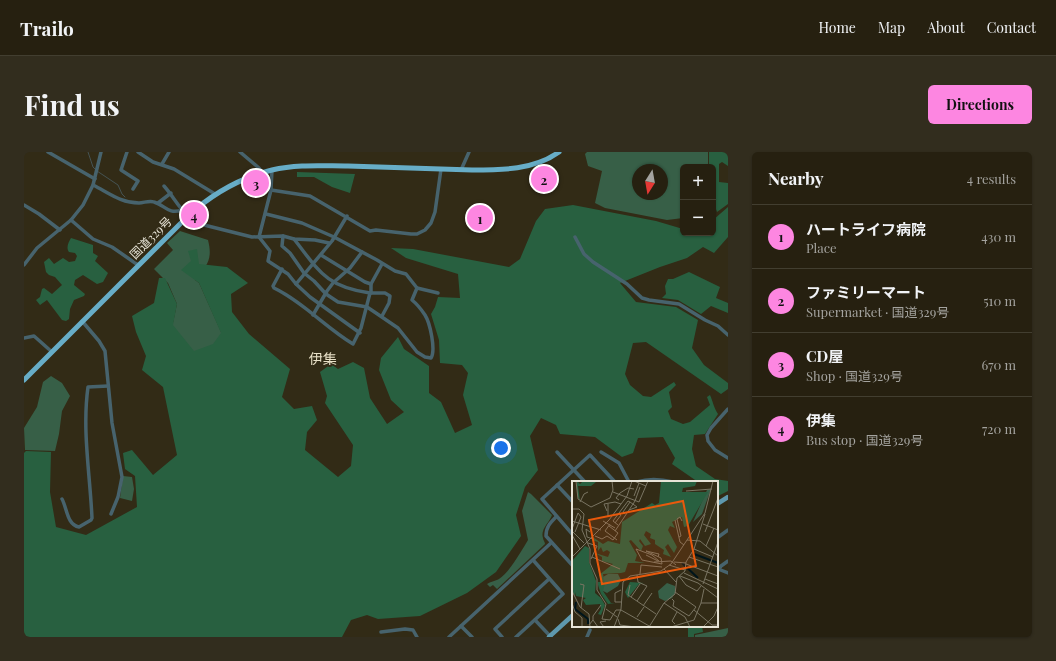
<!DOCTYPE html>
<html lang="en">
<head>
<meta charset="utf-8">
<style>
  body { margin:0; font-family:"Playfair Display","Noto Sans JP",serif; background:#322d1e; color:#f1f3f6 }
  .controls { position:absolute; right:12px; top:12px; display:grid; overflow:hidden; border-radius:6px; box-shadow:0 1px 3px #0004 }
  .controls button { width:36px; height:36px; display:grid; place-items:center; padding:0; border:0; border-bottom:1px solid #423e30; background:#262010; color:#f1f3f6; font:20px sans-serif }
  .compass { position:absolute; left:608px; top:12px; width:36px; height:36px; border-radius:50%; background:#262010; box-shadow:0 1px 3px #0004; rotate:191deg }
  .you { position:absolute; left:477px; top:296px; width:14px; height:14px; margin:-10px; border:3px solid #fff; border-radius:50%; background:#1a73e8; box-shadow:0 0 0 6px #1a73e833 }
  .badge { display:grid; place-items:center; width:26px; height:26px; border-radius:50%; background:#fd86e1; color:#111; font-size:13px; font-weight:700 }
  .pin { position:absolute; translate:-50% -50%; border:2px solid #fff; box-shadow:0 1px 4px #0006 }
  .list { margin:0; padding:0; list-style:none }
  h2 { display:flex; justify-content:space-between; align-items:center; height:52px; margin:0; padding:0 16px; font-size:17px }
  h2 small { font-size:13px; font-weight:400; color:#a4a39f }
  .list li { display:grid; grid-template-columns:26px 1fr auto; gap:12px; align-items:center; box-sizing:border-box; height:64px; padding:0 16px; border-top:1px solid #423e30 }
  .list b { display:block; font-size:15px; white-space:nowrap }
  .list p { margin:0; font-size:13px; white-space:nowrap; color:#a4a39f }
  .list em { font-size:13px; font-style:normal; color:#a4a39f }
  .map { position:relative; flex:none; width:704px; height:485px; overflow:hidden; border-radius:6px }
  header { display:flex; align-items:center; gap:24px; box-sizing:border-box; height:56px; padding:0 20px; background:#262010; border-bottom:1px solid #423e30 }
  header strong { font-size:19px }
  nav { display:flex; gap:22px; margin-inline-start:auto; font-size:14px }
  .intro { display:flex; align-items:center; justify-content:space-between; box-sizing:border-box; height:96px; padding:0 24px }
  h1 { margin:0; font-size:28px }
  .button { padding:10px 18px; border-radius:6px; background:#fd86e1; color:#111; font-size:14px; font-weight:700 }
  main { display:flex; gap:24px; padding:0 24px }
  aside { flex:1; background:#262010; border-radius:6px; box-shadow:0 1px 3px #0004 }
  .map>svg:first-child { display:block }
  .green { fill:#375f47; fill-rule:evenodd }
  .forest { fill:#286040 }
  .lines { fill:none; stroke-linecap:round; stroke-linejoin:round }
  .stream { stroke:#455353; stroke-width:1 }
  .minor { stroke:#47636d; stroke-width:3.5 }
  .major { stroke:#5e98ad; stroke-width:4.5 }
  .highway { stroke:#67adc7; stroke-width:5 }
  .labels { text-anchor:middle; stroke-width:4; stroke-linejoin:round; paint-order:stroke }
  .street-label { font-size:12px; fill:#e7e4d7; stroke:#322b16 }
  .quarter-label { font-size:14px; fill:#e9e1c8; stroke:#322b16 }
  .inset-river { fill:none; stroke:#00151b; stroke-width:2 }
  .inset-road { fill:none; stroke:#7a7563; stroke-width:1 }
  .view { fill:#e8590c; fill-opacity:0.15; stroke:#e8590c; stroke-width:2 }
  .inset-edge { fill:none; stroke:#e7e4d7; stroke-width:2 }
</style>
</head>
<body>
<header>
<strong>Trailo</strong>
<nav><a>Home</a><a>Map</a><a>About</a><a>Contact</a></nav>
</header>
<div class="intro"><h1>Find us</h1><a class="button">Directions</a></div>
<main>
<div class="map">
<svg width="704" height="485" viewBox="0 0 704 485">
  <rect width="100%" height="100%" fill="#322b16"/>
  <g class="green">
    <path d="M563 0H684V15H659V66L643 68 581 56 571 51 578 19 564 14 561 2ZM614 18H638V42H614Z"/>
    <path d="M156 79 184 88C189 108 183 113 171 128L175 131 197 180 213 204 180 226 146 185 153 152 144 131 130 117 149 98 143 91Z"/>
    <polygon points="27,224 38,231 46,244 38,259 35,282 31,299 1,298 0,276 13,255 19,230"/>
    <polygon points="99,324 108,325 110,337 108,349 96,346"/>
    <path d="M504 340 507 342 528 363C526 370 516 377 519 386 519 388 521 390 521 392L473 437 469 433 466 435 463 432C468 429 471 429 475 427 485 421 498 398 504 388L498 359Z"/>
    <polygon points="704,476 704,485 671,485 671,483"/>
  </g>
  <g class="forest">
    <polygon points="685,0 704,0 704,14 698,10 695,12 695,30 704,31 704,52 693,60 689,49 689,15 685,15"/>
    <polygon points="273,20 331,22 326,41 308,35 290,25 273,25"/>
    <path d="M549 53 632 69 659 77V81H689V68L704 55V85L690 101 679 95 663 106 636 115 596 131 612 150 652 155 674 168 668 196 680 213 704 231V237L697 242 622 190 609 191 601 222 606 233 619 244 627 245 650 230 652 233 645 240 648 255 644 259 647 267 659 272 666 270 686 253 683 245 686 243C689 250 690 256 694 262L681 282 670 283 668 297 672 314 691 327 704 329V339L694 344 693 330H674L648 312 651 306 639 285 614 286 609 301 598 305 571 285 536 282 532 273 517 266 506 284 514 318 501 335 492 363 497 384 472 420 443 441 396 464 354 467 343 463 327 468 318 485H0V301L2 299 27 300 26 340 32 375 62 383 113 355 111 324 101 317 99 301 108 298 129 323 153 303 139 235 118 218 122 204 112 180 108 164 130 151 135 126H141L153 152 149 173 170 199 189 192 197 181 175 131 157 118 167 109 164 99 173 97 175 112 203 115 224 131 207 142 208 160 225 182 266 217 258 245 270 257 288 254 293 268 283 280 281 298 314 325 327 314 329 293 301 251 303 244 296 220 307 212 314 217 329 210 340 216 346 246 363 272 380 260 367 248 355 218 357 206 374 185 380 197 405 214V241L417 250 431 281 448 273 439 243 444 221 438 213 416 211 415 188 407 162 411 155 414 145 436 146 434 122 382 106 367 96 389 97 485 115 496 107 512 69 521 57Z"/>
    <path d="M47 86 69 93V101L74 104 71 109 84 121 79 130 73 132 59 123 51 128 50 133 61 142 60 144 50 148 46 157 45 167 42 169 38 168 23 148 16 153 12 148 16 145 18 137 20 136 28 142 38 133 31 125 25 123 22 120 20 110 25 106 30 112 39 106 45 110 51 109 53 104 51 101 45 100C42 96 44 91 47 86Z"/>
    <polygon points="665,120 696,135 692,146 704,151 704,161 687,154 677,162 654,148 638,146 642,142 641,134 644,127 649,127"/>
    <polygon points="664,474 678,474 679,480 670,482 670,485 664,485"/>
  </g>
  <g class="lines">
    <g class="stream">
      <polyline points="64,0 69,15 71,17"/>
      <polyline points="73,19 94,33 98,42 101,45"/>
    </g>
    <g class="minor">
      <polyline points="24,0 71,27"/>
      <polyline points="103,0 97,18 114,29 109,37"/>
      <polyline points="114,0 129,10 150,17 191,42"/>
      <polyline points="216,0 235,16 238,21"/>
      <polyline points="138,12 145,0"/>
      <polyline points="437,18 445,0"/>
      <path d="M69 33C85 41 97 51 115 51 120 51 125 48 130 50 141 53 144 63 158 58"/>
      <path d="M140 34C151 46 160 66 176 72L228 85 259 84 270 87 291 88 305 91"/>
      <polyline points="247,38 286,44 346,79 352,78 387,82 393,82 401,78 407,71 411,60 417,17"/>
      <polyline points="134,51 147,41"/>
      <polyline points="0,53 15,62 36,78"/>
      <path d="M242 62 278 71 310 85 353 108 371 119 382 122 393 136 388 148C393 152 397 157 401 163 406 171 412 198 407 206L401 205 393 200 374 176 349 159 343 155 314 150 302 142 290 129 280 121 266 101 258 94 259 84"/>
      <polyline points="47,68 69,87 88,95 114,113"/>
      <polyline points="235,85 246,99 244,109 264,122 272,132 286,145 336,181"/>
      <polyline points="235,85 247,38 248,18"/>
      <polyline points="551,85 560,102 569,110 603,132 618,146 625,148 655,152 681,168 694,174 704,183"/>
      <polyline points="297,103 341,130 347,132"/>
      <polyline points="0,113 13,96 47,68 59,53 69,33 77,0"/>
      <path d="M258 117 249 134 250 136C279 150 301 175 329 192L337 176 346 141C302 135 295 119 270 87"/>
      <polyline points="272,132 308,89 323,64"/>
      <polyline points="393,136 414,141"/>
      <polyline points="346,141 361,141 366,144 365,151 358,164"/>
      <polyline points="347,141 347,132 358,112"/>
      <polyline points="289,163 303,139 309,131 326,116 338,100"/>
      <polyline points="58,169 75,189 81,199 88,271 98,325 94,345 87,362"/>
      <polyline points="0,186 10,184 28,200"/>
      <polyline points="704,257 687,276 683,283 684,289 691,298 704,306"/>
      <polyline points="533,300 561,330"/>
      <polyline points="577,300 595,311 605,330"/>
      <path d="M613 330C625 326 637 327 649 330"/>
      <polyline points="533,333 549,350"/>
      <path d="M38 347C43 356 43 373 55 375L67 368 68 366C66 322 58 278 64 235L84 234"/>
      <path d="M532 365C526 371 522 375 522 384L549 414"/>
      <polyline points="549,383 518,347 566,303 591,330"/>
      <polyline points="693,386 704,378"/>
      <polyline points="694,417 704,421"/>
      <polyline points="695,417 697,414 704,409"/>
      <polyline points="511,468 527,485"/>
      <polyline points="437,474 448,485"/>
      <polyline points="357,480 381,477 389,478 393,485"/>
      <polyline points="425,485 527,391"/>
      <polyline points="478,485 471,477 525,427"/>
      <polyline points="492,485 539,442 509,408"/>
      <polyline points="563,485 566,478"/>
    </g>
    <g class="major">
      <polyline points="693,352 704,345"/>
      <polyline points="525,485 549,463"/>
    </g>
    <path class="highway" d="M0 228 164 64C188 42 216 26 248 18 273 12 298 14 324 14 365 15 406 17 448 18 478 18 510 18 535 0"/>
  </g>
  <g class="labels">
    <g class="street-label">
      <text transform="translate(127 86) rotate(-45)" y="4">国道329号</text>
    </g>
    <g class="quarter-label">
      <text x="299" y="212">伊集</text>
    </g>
  </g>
  <g transform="translate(548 329)">
    <rect width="146" height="146" fill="#322b16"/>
    <path d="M139 8 130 33 121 41 135 9ZM36 93H46L49 99 46 105 35 112 31 110V96ZM95 102 103 105V112L100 117 93 120 87 117 86 110Z" fill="#375f47"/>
    <path d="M5 0 8 3 11 0 24 1 19 5H6L8 20 5 14ZM89 0H125L123 5 111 7 110 11H136L116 45 112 46 110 36 100 41 103 47 98 45 96 49 105 66 102 72 96 63 93 66 99 76 91 73 92 69 83 63V59L78 57 79 53 74 50 72 54 79 63 73 65 68 58 67 60 71 65 69 70 59 59 57 60 65 74 63 80 73 82H56L53 91 49 92 31 93 33 103 31 110 39 122H43L36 123 29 113 26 104V101H31L27 94 41 83 30 80V76L23 72 36 76 38 71 35 69 31 71 29 66 26 70V61L20 59 22 57 31 63 36 60 48 63 50 41 80 22 83 24 87 22ZM13 65 17 67V81L24 100 23 112 29 117 33 124 29 134 26 133 29 128 28 123 14 124 11 119 14 117 4 115 3 111V115L0 110V80ZM58 101 72 102 67 103 56 117 53 111Z" fill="#286040"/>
    <path class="inset-river" d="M122 73 146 82M110 82 126 97M4 121 3 128 16 138V143"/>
    <path class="inset-road" d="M4 0 6 18 19 26 38 17 41 9 40 0M62 0 74 5M114 10 140 8M41 11 67 21 76 0M62 15 67 2M47 19 44 17 48 12 56 7 62 8M8 21 12 13 16 11M36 23V36M0 28H7L12 33 10 49 18 68V82L25 98V109L34 123 30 138 38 139 44 129H49M35 30 32 23 43 21 49 23M53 33 51 31 58 21 65 26 57 29M103 39 108 61 112 64M0 40 29 49M31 40 43 47M43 42 49 34 47 32M38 43 33 50 45 59M131 43 146 49M46 44 41 40 56 20 58 21M0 48 6 32M0 50 12 62M43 50 63 20 68 6M3 51 9 36 6 32M18 51 14 48 15 56 21 58M133 51 146 17M0 54 8 68M23 55 30 58 35 55M35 55 41 59 46 52 37 45M107 56 109 55 105 38 108 36 110 40M115 59 128 60 146 75M16 62 25 65 19 78M134 65 142 47M122 68 141 76M74 70 89 77 90 83M74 70 87 73 86 76M74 74 86 80M0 76 37 39 55 15 60 0M20 76 48 88M117 76 146 86M87 80 80 74 64 68 70 79 90 83M82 81 99 80 104 84M102 81 114 82M114 83 146 95M97 84 113 89M92 88 104 101M112 92 146 108M68 93 69 84 90 86M65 94 66 101 75 105 65 120M107 95 114 104 125 110 129 105M108 95 126 102 146 117M133 98 146 103M8 103 12 104 9 127M131 103 146 61M58 104 56 114 84 133M0 110 8 126 17 133 18 146M59 116 68 103M100 118 102 120 101 125 117 135 124 126 103 111M49 121H43V112L49 109M0 122 3 131 10 137V146M92 122 113 136 118 146M129 122 132 108M71 125 80 112M34 128 45 136M49 129 79 146M122 129 140 144H146M65 136 72 126M46 138 48 144 63 146M21 139V135L29 124M103 143 100 140 105 131M17 144 21 139 26 146M32 146 28 141 34 140M42 146 49 128 51 101 58 95 89 90 99 83 133 32 141 0M77 146 92 122 103 113 105 97 113 90 114 81 122 68 133 33M99 146 122 139 129 122H146M131 146 142 135 146 126"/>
    <path class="view" d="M111 20 124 85 30 103 17 39Z"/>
    <rect width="146" height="146" class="inset-edge"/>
  </g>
</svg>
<div class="controls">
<button>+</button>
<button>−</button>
</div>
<svg class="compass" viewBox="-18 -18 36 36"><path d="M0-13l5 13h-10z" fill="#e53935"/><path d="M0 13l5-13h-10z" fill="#a4a39f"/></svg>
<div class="you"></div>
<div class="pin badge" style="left:456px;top:66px">1</div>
<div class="pin badge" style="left:520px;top:27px">2</div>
<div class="pin badge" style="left:232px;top:31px">3</div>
<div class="pin badge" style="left:170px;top:63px">4</div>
</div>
<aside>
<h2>Nearby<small>4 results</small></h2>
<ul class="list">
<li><span class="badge">1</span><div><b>ハートライフ病院</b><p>Place</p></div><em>430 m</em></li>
<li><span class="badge">2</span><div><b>ファミリーマート</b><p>Supermarket · 国道329号</p></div><em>510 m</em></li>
<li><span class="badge">3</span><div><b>CD屋</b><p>Shop · 国道329号</p></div><em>670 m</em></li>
<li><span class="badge">4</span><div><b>伊集</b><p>Bus stop · 国道329号</p></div><em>720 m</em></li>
</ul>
</aside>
</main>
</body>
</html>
